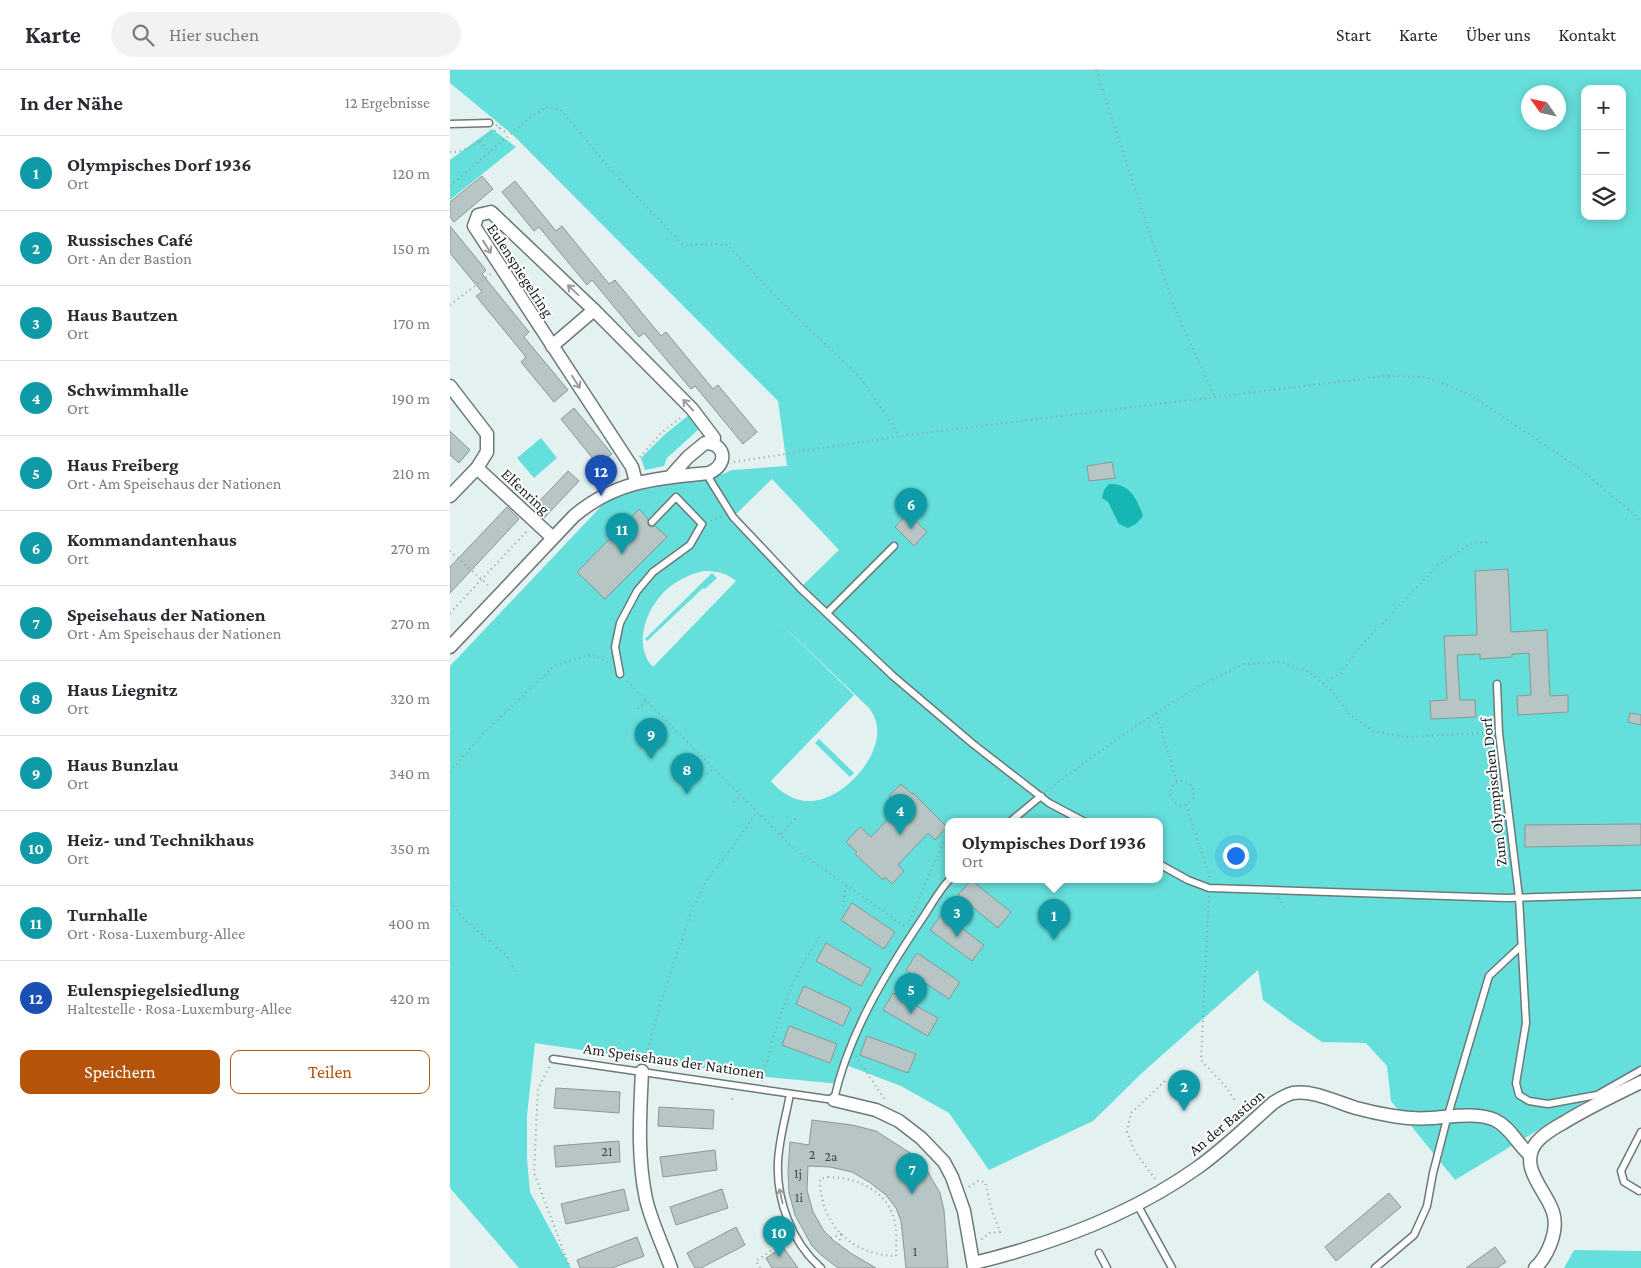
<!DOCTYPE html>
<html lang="de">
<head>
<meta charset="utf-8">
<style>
  body { margin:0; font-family:"Crimson Pro",serif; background:#f2f2f3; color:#2b2b33 }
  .controls { position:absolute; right:15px; top:15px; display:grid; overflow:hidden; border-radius:10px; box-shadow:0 2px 12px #0003 }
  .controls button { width:45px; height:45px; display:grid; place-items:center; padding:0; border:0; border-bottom:1px solid #e1e1e2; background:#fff; color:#2b2b33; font:25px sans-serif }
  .compass { position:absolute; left:1071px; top:15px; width:45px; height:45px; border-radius:50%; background:#fff; box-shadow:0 2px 12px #0003; rotate:304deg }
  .you { position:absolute; left:785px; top:785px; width:18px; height:18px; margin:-12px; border:4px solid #fff; border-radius:50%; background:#1a73e8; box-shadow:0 0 0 8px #1a73e833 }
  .badge { display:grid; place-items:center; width:32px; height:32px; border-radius:50%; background:#b45309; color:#fff; font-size:16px; font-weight:700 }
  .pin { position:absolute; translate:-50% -41px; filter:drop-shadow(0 1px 2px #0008) }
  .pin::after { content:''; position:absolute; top:26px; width:18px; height:15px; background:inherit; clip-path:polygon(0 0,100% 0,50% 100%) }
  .popup { position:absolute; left:495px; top:748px; width:218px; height:65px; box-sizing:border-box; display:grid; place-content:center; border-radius:10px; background:#fff; filter:drop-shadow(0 1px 4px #0005); font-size:16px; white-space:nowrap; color:#7c7c81 }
  .popup b { font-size:19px; color:#2b2b33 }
  .popup::after { content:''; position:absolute; left:50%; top:100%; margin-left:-10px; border:10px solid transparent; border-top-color:#fff }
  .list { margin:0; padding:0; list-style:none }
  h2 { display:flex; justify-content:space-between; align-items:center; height:65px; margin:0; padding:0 20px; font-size:21px }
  h2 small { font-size:16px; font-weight:400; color:#7c7c81 }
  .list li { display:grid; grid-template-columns:32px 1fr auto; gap:15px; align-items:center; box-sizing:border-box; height:75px; padding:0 20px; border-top:1px solid #e1e1e2 }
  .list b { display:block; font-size:19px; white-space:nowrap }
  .list p { margin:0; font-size:16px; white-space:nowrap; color:#7c7c81 }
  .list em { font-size:16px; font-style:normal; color:#7c7c81 }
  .actions { display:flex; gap:10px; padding:15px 20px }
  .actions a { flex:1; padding:11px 0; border:1px solid #b45309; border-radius:10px; text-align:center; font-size:18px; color:#b45309 }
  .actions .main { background:#b45309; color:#fff }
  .icon { flex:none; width:28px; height:28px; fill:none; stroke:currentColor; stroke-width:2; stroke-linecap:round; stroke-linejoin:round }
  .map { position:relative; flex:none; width:1191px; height:1198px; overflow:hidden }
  header { display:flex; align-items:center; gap:30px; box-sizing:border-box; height:70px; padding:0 25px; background:#fff; border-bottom:1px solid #e1e1e2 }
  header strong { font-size:24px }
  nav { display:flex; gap:28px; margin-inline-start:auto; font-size:18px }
  .search { width:350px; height:45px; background:#f2f2f3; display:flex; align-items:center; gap:12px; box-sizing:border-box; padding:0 18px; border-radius:28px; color:#7c7c81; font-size:19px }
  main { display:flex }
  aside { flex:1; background:#fff }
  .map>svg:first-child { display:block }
  .green { fill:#65dfdb; fill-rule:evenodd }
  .water { fill:#15b6b3 }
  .building { fill:#b7c5c4; stroke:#8a9796 }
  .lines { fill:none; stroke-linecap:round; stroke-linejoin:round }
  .lane-casing { stroke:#6c7978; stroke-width:9 }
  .street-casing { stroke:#6c7978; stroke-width:15 }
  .path { stroke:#929c9c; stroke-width:2; stroke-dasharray:1 4; stroke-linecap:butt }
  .lane { stroke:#fff; stroke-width:6 }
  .street { stroke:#fff; stroke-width:12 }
  .oneway { stroke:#9a9c9c }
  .labels { text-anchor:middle; stroke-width:4; stroke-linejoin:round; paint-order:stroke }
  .number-label { font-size:14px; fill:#444c4b }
  .street-label { font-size:16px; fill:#1e2323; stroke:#fff }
</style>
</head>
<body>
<header>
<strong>Karte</strong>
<div class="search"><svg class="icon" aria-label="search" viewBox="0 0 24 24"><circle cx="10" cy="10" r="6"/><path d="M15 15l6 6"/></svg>Hier suchen</div>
<nav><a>Start</a><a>Karte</a><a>Über uns</a><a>Kontakt</a></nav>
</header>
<main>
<aside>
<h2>In der Nähe<small>12 Ergebnisse</small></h2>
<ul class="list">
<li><span class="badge" style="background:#0f9aa8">1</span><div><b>Olympisches Dorf 1936</b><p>Ort</p></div><em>120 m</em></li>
<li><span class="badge" style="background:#0f9aa8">2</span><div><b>Russisches Café</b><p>Ort · An der Bastion</p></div><em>150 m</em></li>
<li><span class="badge" style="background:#0f9aa8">3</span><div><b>Haus Bautzen</b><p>Ort</p></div><em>170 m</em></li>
<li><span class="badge" style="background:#0f9aa8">4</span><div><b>Schwimmhalle</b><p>Ort</p></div><em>190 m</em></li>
<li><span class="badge" style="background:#0f9aa8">5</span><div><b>Haus Freiberg</b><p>Ort · Am Speisehaus der Nationen</p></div><em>210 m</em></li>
<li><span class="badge" style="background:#0f9aa8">6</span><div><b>Kommandantenhaus</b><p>Ort</p></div><em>270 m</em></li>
<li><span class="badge" style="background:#0f9aa8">7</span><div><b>Speisehaus der Nationen</b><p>Ort · Am Speisehaus der Nationen</p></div><em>270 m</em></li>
<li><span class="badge" style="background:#0f9aa8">8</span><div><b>Haus Liegnitz</b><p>Ort</p></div><em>320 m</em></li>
<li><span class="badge" style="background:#0f9aa8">9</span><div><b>Haus Bunzlau</b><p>Ort</p></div><em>340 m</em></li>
<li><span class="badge" style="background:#0f9aa8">10</span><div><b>Heiz- und Technikhaus</b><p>Ort</p></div><em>350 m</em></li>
<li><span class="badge" style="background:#0f9aa8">11</span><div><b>Turnhalle</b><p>Ort · Rosa-Luxemburg-Allee</p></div><em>400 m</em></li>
<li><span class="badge" style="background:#1a4fb4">12</span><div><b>Eulenspiegelsiedlung</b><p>Haltestelle · Rosa-Luxemburg-Allee</p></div><em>420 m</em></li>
</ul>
<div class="actions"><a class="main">Speichern</a><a>Teilen</a></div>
</aside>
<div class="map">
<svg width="1191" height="1198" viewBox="0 0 1191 1198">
  <rect width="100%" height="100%" fill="#e3f1f0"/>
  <g class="green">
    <path d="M0 0H1191V996L1123 1039 1005 1110 941 1031 937 996 916 973 872 972 841 951 813 930 808 900 693 1002 643 1051 539 1100 499 1043 451 1016 396 995 390 1014 306 1006 85 973 77 1045V1089L80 1122 121 1198H69L0 1118V596L158 429 202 414 260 410 282 400 337 396 328 331 63 65 0 13ZM1135 19H1172V146H1135ZM1078 22H1108V52H1078ZM662 392 665 407 639 411 637 396ZM322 409 389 480 350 518 283 447ZM254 501C266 501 277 503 286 511L203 597C182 574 197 538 216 520 227 510 240 504 254 501ZM323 546 419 638C422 642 425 647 426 652 435 685 393 730 361 731 345 732 331 723 321 711L404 625ZM499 751H709V809H499Z"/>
    <polygon points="42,59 66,77 0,130 0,90"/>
    <polygon points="239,345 250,358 217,388 214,396 195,400 191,388 214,365"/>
    <polygon points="91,368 107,388 84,408 67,388"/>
    <polygon points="262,503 267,508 255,519 253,518 197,571 195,569"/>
    <polygon points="369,669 404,703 400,707 365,673"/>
    <polygon points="1124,1180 1191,1181 1191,1198 1114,1198"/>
  </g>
  <path class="water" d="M659 414C680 413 687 429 693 446L686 454 678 458 669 454 658 432 652 428 654 420Z"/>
  <g class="building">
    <polygon points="32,106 43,119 4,152 0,147 0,132"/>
    <polygon points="65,111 106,161 112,156 159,214 165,210 211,266 216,262 263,319 268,315 307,362 293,374 245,316 241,319 194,263 189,267 142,210 137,215 89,157 84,161 52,122"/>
    <polygon points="0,156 36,200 32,204 79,262 74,267 118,320 104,332 71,292 76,287 26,226 32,222 0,183"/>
    <polygon points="124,338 162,384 148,395 111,349"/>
    <polygon points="0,361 20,380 9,393 0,385"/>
    <polygon points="662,392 665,408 639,411 637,396"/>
    <polygon points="118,401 129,411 94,448 83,438"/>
    <polygon points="57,437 69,449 0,523 0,497"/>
    <polygon points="189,439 198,449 198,455 201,457 205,456 217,467 155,529 127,502"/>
    <polygon points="458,443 477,462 464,476 445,457"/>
    <polygon points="1058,499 1061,562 1097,560 1100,626 1118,625 1118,642 1068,645 1067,626 1081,625 1079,583 1062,584 1062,587 1030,589 1030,584 1007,585 1010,630 1025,630 1026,647 981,649 980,631 997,630 994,566 1027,565 1025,501"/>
    <polygon points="1180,643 1191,645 1191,655 1178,652"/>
    <polygon points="451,714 462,724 463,723 497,757 485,770 478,763 448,795 454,801 442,814 435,807 433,810 405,784 407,782 396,772 410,757 421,767 450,736 439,726"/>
    <polygon points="1191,754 1191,775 1075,777 1075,755"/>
    <polygon points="521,810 561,842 548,858 508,825"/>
    <polygon points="402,833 445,862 434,879 391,850"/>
    <polygon points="492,844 534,875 522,891 480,860"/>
    <polygon points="376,873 421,899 411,916 366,891"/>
    <polygon points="467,883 510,912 499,929 456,900"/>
    <polygon points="354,916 401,938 393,956 346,934"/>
    <polygon points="443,923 488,948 478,966 433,940"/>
    <polygon points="339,956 387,974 380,993 332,975"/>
    <polygon points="417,966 466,984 458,1003 410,985"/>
    <polygon points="106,1018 170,1022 169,1043 104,1038"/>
    <polygon points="209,1037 264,1040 263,1059 208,1056"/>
    <polygon points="362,1050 402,1055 426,1061 465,1086 478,1102 490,1123 494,1140 498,1198 456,1198 451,1151 446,1138 436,1125 419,1112 402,1102 380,1097 358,1096 357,1120 363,1142 374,1161 384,1171 402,1184 426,1198 388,1198 371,1185 362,1176 345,1145 339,1123 338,1101 340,1072 359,1075"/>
    <polygon points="169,1071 170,1092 106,1097 104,1076"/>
    <polygon points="265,1080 267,1100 213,1107 210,1087"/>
    <polygon points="174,1119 179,1140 116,1154 111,1134"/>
    <polygon points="272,1119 278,1138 226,1155 220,1137"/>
    <polygon points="939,1123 951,1137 886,1191 875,1177"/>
    <polygon points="286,1157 295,1175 251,1198 245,1198 237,1183"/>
    <polygon points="187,1167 194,1186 162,1198 130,1198 127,1190"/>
    <polygon points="333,1177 348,1198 322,1198 316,1188"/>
    <polygon points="1045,1177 1056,1192 1047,1198 1016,1198"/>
  </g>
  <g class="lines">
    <g class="lane-casing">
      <g id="lane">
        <polyline points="0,54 39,53"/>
        <polyline points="259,403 260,410 283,447 350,518 443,606 523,674 599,733 633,751"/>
        <polyline points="377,543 444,476"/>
        <polyline points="170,604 165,577 170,553 187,521 203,502 240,475 252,454 226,427 202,452"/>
        <polyline points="1047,614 1049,663 1069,827 1076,953 1066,1013 1069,1025 1079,1031 1098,1034 1147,1025 1191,1000"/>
        <polyline points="561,751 591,726"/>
        <polyline points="709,794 738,810 759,818 1056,828 1191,824"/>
        <path d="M103 989 384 1030C398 965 435 904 472 849 481 836 489 820 500 809"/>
        <path d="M340 1024C336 1046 329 1069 328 1092 326 1130 342 1173 371 1198"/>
        <polyline points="1189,1121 1174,1112 1171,1101 1191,1062"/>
        <polyline points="687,1134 722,1198"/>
        <polyline points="649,1183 657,1198"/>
        <polyline points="925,1198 964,1165 977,1136 983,1103 998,1045 1039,906 1071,876"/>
      </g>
    </g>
    <g class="street-casing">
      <g id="street">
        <polyline points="102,276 144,240"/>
        <polyline points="0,316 37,364 37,382 27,398"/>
        <polyline points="186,412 182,397 24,156 28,145 41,142 144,240 242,339 264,368 263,374"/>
        <polyline points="0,426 27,398 103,468"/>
        <path d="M0 577 124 446C165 411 207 408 259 403 281 393 273 372 255 373L238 387 220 407"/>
        <path d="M192 1001C190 1044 187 1086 196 1129 201 1151 213 1176 221 1198"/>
        <polyline points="384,1030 426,1040 449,1051 471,1068 494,1092 502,1107 514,1141 524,1198"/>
        <path d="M524 1193C602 1174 681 1145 747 1098 774 1079 798 1055 823 1033 829 1029 835 1025 843 1023 864 1020 886 1032 906 1038 917 1041 931 1044 943 1046 955 1048 969 1049 981 1048 1000 1047 1027 1042 1045 1050 1060 1057 1068 1075 1080 1085"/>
        <path d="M1085 1198C1098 1186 1109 1160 1103 1142 1096 1120 1068 1097 1086 1073 1093 1064 1104 1058 1113 1053 1139 1037 1165 1025 1191 1012"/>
      </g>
    </g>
    <g class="path">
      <polyline points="646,0 724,237 765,327"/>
      <polyline points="46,55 58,64"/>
      <polyline points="30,71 39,83"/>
      <path d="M0 82C15 84 38 66 50 57"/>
      <polyline points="0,116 77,50 96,37 110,39 164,103 233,175 267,174 278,175 327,228 410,307 450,366"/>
      <polyline points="0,235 42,203"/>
      <polyline points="190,387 211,363 233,346"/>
      <polyline points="284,392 450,366 935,306 976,307 1019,324 1129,398 1191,450"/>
      <polyline points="261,451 273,446"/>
      <polyline points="0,481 40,517"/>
      <polyline points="0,543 77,461"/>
      <polyline points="177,611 341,776 457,858"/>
      <polyline points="873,613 891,603 909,578 988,495 1020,474 1037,472"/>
      <polyline points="188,639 196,631"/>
      <polyline points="706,643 727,712"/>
      <polyline points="0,702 32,665 104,596 141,584 159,593"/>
      <polyline points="257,704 264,698"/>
      <circle cx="732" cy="723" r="12"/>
      <polyline points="596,721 667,669 706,643 747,617 794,594 831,592 859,602 883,622 899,644 923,661 955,667 1040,663"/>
      <polyline points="284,732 291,725"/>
      <polyline points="736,735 759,804 759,809"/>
      <polyline points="331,764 346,748"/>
      <polyline points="396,816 393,835 397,841"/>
      <polyline points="759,826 751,990 776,1017 786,1032"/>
      <polyline points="828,828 836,840"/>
      <polyline points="0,832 15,850 57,886 65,902"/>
      <polyline points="459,851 496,767"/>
      <polyline points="406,986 435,1030"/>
      <polyline points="195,989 210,935 241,842 255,813 281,779 307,742"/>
      <polyline points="99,997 88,1019 84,1103 120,1198"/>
      <path d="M312 1011C321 974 331 935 349 901 356 888 364 876 371 864"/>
      <polyline points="282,1029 285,1029 285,1027"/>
      <path d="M378 1107C403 1107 432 1118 442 1143 448 1156 446 1172 446 1186 401 1185 370 1154 370 1109Z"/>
      <polyline points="705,1109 685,1082 677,1062 681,1043 716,1010"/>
      <polyline points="519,1117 528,1111 535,1112 542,1141 550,1162 539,1163 531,1170"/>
      <polyline points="381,1168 391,1164"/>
      <polyline points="389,1175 391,1164"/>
      <polyline points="310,1198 306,1191 338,1169"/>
    </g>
    <use href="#lane" class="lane"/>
    <use href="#street" class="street"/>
  </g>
  <defs><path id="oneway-shaft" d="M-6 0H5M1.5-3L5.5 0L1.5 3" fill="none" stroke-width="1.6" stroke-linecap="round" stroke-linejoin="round" transform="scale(1.25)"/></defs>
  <g class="oneway">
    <use href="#oneway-shaft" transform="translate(37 177) rotate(58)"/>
    <use href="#oneway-shaft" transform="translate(123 220) rotate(-137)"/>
    <use href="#oneway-shaft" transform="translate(126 312) rotate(57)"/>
    <use href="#oneway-shaft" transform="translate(238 335) rotate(-133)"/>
    <use href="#oneway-shaft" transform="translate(331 1126) rotate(-102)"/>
  </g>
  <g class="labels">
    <g class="number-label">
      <text x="157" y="1086">21</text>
      <text x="362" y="1089">2</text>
      <text x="381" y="1091">2a</text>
      <text x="348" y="1108">1j</text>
      <text x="349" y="1132">1i</text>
      <text x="465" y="1186">1</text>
    </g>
    <g class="street-label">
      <text transform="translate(71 200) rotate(57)" y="6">Eulenspiegelring</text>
      <text transform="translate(76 421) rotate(43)" y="6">Elfenring</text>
      <text transform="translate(1043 722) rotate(-96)" y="6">Zum Olympischen Dorf</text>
      <text transform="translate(224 990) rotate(8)" y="6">Am Speisehaus der Nationen</text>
      <text transform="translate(776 1052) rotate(-40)" y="6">An der Bastion</text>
    </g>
  </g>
</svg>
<div class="controls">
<button>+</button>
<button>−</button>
<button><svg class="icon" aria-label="layers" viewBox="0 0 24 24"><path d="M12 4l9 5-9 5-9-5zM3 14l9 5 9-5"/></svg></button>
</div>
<svg class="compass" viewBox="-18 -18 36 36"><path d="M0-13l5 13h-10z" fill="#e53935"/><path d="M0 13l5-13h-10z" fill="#7c7c81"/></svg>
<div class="you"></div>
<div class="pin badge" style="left:604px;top:870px;background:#0f9aa8">1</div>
<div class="popup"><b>Olympisches Dorf 1936</b>Ort</div>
<div class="pin badge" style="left:734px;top:1041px;background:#0f9aa8">2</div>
<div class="pin badge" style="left:507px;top:867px;background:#0f9aa8">3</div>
<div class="pin badge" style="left:450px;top:765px;background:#0f9aa8">4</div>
<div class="pin badge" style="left:461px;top:944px;background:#0f9aa8">5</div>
<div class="pin badge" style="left:461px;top:459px;background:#0f9aa8">6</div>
<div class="pin badge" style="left:462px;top:1124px;background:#0f9aa8">7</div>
<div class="pin badge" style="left:237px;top:724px;background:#0f9aa8">8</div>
<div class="pin badge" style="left:201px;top:689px;background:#0f9aa8">9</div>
<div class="pin badge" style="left:329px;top:1187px;background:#0f9aa8">10</div>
<div class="pin badge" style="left:172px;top:484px;background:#0f9aa8">11</div>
<div class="pin badge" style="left:151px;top:426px;background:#1a4fb4">12</div>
</div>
</main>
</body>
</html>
